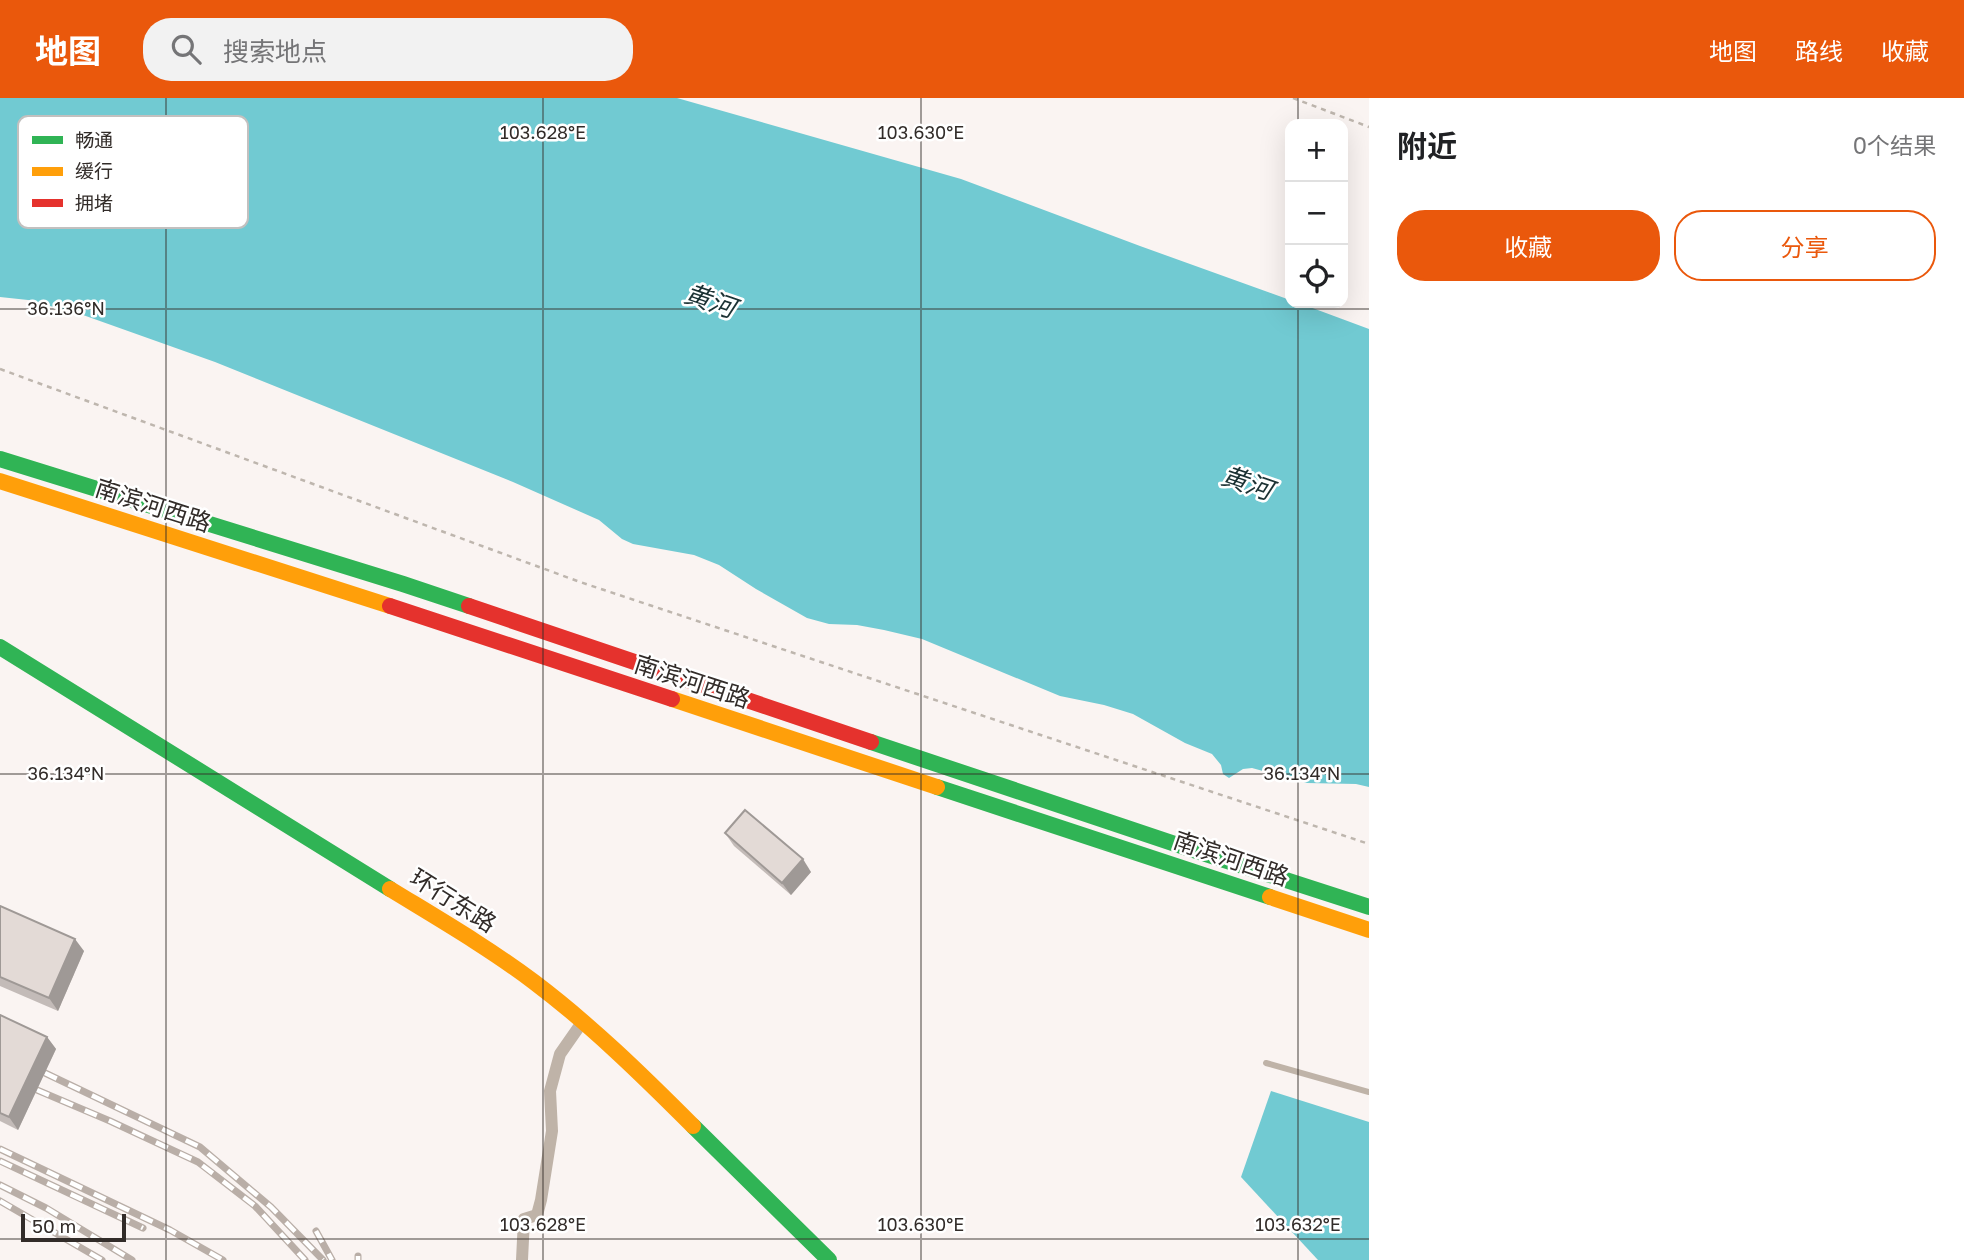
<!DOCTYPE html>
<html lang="zh">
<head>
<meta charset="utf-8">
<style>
  body { margin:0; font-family:"Golos Text","Noto Sans SC",sans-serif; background:#f2f2f2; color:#202124 }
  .controls { position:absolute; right:21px; top:21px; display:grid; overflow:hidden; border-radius:14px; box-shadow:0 7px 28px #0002 }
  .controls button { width:63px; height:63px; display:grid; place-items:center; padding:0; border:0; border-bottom:2px solid #e0e0e0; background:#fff; color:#202124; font:35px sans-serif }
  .scale { position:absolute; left:21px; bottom:18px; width:105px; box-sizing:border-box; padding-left:7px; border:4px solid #322c29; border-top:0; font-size:19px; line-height:24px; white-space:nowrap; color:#322c29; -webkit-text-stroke:5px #fff; paint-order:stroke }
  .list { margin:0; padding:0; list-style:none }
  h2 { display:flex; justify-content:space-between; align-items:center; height:91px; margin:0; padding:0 28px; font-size:30px }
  h2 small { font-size:23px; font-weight:400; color:#757577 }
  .actions { display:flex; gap:14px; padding:21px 28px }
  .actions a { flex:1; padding:16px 0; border:2px solid #ea580c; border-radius:28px; text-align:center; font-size:24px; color:#ea580c }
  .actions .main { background:#ea580c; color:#fff }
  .icon { flex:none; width:38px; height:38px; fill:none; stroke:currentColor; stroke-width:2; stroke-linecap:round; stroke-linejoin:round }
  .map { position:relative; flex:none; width:1369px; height:1162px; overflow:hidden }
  header { display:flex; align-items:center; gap:42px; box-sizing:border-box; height:98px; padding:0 35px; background:#ea580c; color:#fff }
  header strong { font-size:33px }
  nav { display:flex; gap:38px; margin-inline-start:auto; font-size:24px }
  .search { width:490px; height:63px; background:#f2f2f2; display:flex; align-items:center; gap:18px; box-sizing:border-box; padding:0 24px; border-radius:28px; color:#757577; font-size:26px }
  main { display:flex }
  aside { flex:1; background:#fff }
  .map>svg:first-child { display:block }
  .water { fill:#71cad2 }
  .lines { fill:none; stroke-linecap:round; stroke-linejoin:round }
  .path { stroke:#beb6ae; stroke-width:2.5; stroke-dasharray:5 5; stroke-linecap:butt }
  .lane { stroke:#bfb3a8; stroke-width:6 }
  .street { stroke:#bfb3a8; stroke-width:12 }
  .fast { stroke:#30b455; stroke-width:16 }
  .slow { stroke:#ff9f0a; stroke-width:16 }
  .jam { stroke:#e5322d; stroke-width:16 }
  .rail-casing { stroke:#b9aea7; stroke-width:7 }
  .rail { stroke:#fff; stroke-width:4.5; stroke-dasharray:13; stroke-linecap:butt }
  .wall { fill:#c3bbb8 }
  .shaded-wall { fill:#9f9996 }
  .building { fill:#e3dad6; stroke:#9f9996; stroke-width:2 }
  .ticks { fill:none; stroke:#322c29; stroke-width:2; stroke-opacity:0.45 }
  .labels { text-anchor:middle; stroke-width:5; stroke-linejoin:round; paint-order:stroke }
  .street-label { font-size:24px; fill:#322c29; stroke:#fff }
  .water-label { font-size:26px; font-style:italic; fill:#1c3234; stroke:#fff }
  .key { fill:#fff; stroke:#c2c0bf; stroke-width:2 }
  .key-label { font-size:19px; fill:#322c29 }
  .ticks-label { font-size:18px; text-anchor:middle; fill:#322c29; stroke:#fff; stroke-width:5; stroke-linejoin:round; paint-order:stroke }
</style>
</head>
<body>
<header>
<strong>地图</strong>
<div class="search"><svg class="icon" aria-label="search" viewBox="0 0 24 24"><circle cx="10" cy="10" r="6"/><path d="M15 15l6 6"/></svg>搜索地点</div>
<nav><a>地图</a><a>路线</a><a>收藏</a></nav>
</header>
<main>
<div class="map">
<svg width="1369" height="1162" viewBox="0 0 1369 1162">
  <rect width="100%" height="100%" fill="#faf4f2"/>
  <g class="water">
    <polygon points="0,0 677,0 961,81 1140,148 1290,202 1290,205 1299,205 1369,231 1369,689 1356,686 1307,685 1252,670 1243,671 1229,680 1223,676 1221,667 1212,656 1185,645 1133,616 1104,607 1060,598 922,541 884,532 857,527 829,526 807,520 756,491 719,467 694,457 633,446 622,441 599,422 513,384 215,264 83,217 28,202 0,199"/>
    <polygon points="1271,993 1369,1024 1369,1162 1318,1162 1241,1079"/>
  </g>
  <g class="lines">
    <g class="path">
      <polyline points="1293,0 1369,29"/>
      <polyline points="0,271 580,484 1369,746"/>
    </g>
    <polyline class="lane" points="1266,965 1369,994"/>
    <polyline class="street" points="522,1162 524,1121 537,1117 541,1102 552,1033 550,993 560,956 583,923"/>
    <g class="fast">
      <polyline points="0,361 403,486 469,508"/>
      <polyline points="0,549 390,791"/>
      <polyline points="871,644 1190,751 1369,809"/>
      <polyline points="937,689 1270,799"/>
      <polyline points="693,1028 829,1162"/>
    </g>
    <g class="slow">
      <polyline points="0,383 390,508"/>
      <polyline points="672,601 937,689"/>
      <path d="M390 791C439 821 489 850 534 884 591 927 642 977 693 1028"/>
      <polyline points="1270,799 1369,832"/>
    </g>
    <g class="jam">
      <polyline points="390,508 672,601"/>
      <polyline points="469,508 871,644"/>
    </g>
    <g class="rail-casing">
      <g id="rail">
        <polyline points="45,975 200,1049 271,1109 323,1162"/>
        <polyline points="37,992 110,1023 198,1064 255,1108 305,1162"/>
        <polyline points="0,1051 170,1132 223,1162"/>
        <polyline points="0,1063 143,1130"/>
        <polyline points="0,1087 46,1110 132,1162"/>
        <polyline points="0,1103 102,1162"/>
        <polyline points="316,1133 332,1162"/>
        <polyline points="358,1158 358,1162"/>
      </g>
    </g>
    <use href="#rail" class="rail"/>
  </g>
  <g class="wall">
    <polygon points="725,735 811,774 791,797 734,748"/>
    <polygon points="0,808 84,853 58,913 0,888"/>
    <polygon points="0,917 47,939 56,951 18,1032 0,1023"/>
  </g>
  <g class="shaded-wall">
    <polygon points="803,761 811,774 791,797 782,785"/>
    <polygon points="75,841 84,853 58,913 49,900"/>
    <polygon points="47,939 56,951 18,1032 9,1019"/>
  </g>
  <g class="building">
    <polygon points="745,712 803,761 782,785 725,735"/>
    <polygon points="0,808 75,841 49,900 0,879"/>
    <polygon points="0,917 47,939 9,1019 0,1015"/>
  </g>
  <path class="ticks" d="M166 0V1162M543 0V1162M921 0V1162M1298 0V26M1298 205V1162M0 211H1369M0 676H1369M0 1141H1369"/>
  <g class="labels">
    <g class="street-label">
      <text transform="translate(153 408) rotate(18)" y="8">南滨河西路</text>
      <text transform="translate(692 584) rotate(18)" y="8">南滨河西路</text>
      <text transform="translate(1231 761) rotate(19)" y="8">南滨河西路</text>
      <text transform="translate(453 803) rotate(32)" y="8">环行东路</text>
    </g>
    <g class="water-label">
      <text transform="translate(710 203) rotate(19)" y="9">黄河</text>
      <text transform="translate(1247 385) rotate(19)" y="9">黄河</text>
    </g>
  </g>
  <rect x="18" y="18" width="230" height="112" rx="10" class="key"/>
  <rect x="32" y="38" width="31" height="8" fill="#30b455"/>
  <rect x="32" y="69" width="31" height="9" fill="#ff9f0a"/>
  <rect x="32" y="101" width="31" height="8" fill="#e5322d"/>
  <g class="key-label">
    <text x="75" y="49">畅通</text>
    <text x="75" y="80">缓行</text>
    <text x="75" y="112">拥堵</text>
  </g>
  <g class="ticks-label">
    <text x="543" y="41">103.628°E</text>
    <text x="921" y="41">103.630°E</text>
    <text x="66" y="217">36.136°N</text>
    <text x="66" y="682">36.134°N</text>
    <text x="1302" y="682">36.134°N</text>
    <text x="543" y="1133">103.628°E</text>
    <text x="921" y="1133">103.630°E</text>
    <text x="1298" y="1133">103.632°E</text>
  </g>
</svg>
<div class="controls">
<button>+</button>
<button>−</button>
<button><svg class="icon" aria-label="locate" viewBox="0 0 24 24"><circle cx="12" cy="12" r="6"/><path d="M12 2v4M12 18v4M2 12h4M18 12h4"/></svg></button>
</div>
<div class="scale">50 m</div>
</div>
<aside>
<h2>附近<small>0个结果</small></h2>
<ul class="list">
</ul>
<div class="actions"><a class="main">收藏</a><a>分享</a></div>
</aside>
</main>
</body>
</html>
